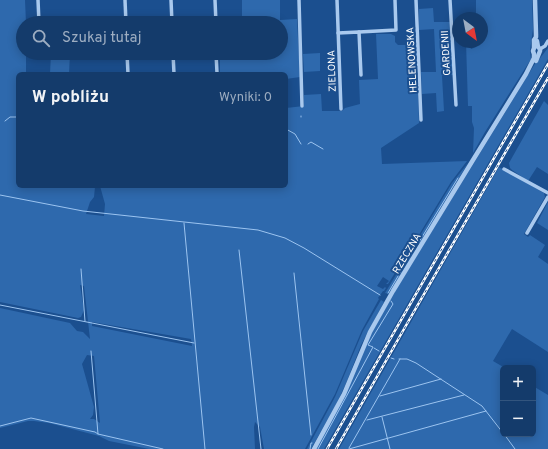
<!DOCTYPE html>
<html lang="pl">
<head>
<meta charset="utf-8">
<style>
  body { margin:0; font-family:Overpass,sans-serif; background:#214673; color:#f1f3f6 }
  .controls { position:absolute; right:12px; bottom:12px; display:grid; overflow:hidden; border-radius:6px; box-shadow:0 2px 10px #0003 }
  .controls button { width:36px; height:36px; display:grid; place-items:center; padding:0; border:0; border-bottom:1px solid #33557e; background:#143b6b; color:#f1f3f6; font:20px sans-serif }
  .compass { position:absolute; left:452px; top:12px; width:36px; height:36px; border-radius:50%; background:#143b6b; box-shadow:0 2px 10px #0003; rotate:148deg }
  .list { margin:0; padding:0; list-style:none }
  h2 { display:flex; justify-content:space-between; align-items:center; height:52px; margin:0; padding:0 16px; font-size:17px }
  h2 small { font-size:13px; font-weight:400; color:#9dadc1 }
  .icon { flex:none; width:22px; height:22px; fill:none; stroke:currentColor; stroke-width:2; stroke-linecap:round; stroke-linejoin:round }
  .map { position:relative; flex:none; width:548px; height:449px; overflow:hidden }
  .search { position:absolute; background:#143b6b; box-shadow:0 2px 10px #0003; left:16px; top:16px; width:272px; height:44px; display:flex; align-items:center; gap:10px; box-sizing:border-box; padding:0 14px; border-radius:22px; color:#9dadc1; font-size:15px }
  .panel { position:absolute; background:#143b6b; box-shadow:0 2px 10px #0003; left:16px; top:72px; width:272px; height:116px; border-radius:6px }
  .map>svg:first-child { display:block }
  .green { fill:#2e69ad; fill-rule:evenodd }
  .lines { fill:none; stroke-linecap:round; stroke-linejoin:round }
  .stream { stroke:#9cc4f0; stroke-width:1 }
  .minor { stroke:#a9c9ee; stroke-width:3.5 }
  .tertiary { stroke:#a9c9ee; stroke-width:4.5 }
  .rail-casing { stroke:#fff; stroke-width:2.5 }
  .rail { stroke:#1b4f8f; stroke-width:1; stroke-dasharray:3; stroke-linecap:butt }
  .labels { text-anchor:middle; stroke-width:4; stroke-linejoin:round; paint-order:stroke }
  .street-label { font-size:10px; fill:#fff; stroke:#1b4f8f }
</style>
</head>
<body>
<div class="map">
<svg width="548" height="449" viewBox="0 0 548 449">
  <rect width="100%" height="100%" fill="#1b4f8f"/>
  <g class="green">
    <path d="M0 0H25L26 23H23V53H26V74H18V186H91L95 187 94 197 90 202 86 214 104 216 105 204 100 186H286V108L304 106V95L321 94 322 111H342L345 108 360 104 359 80 378 79 376 34H391L395 36V42L398 45H417L419 123 381 148 382 164 467 161 451 182 414 243 412 242 411 245 412 246 388 284H386L389 281 383 277 377 286 383 289 385 287 386 288 384 291H383L378 298 379 299 362 330 335 394 305 449H264L260 427 255 422 254 427 255 449H149L109 441 99 436 49 423 34 421H28L0 428V308L70 323 77 331 83 332 90 339 84 286 80 285 84 310 81 317 78 318 0 302ZM92 322 191 339 192 346 92 326ZM87 355 94 356 100 423 94 419H90L93 415 94 407 82 364Z"/>
    <polygon points="242,0 280,0 280,20 297,19 300,77 286,79 286,74 219,74 220,73 220,53 281,53 281,23 242,23"/>
    <polygon points="476,0 532,0 533,29 530,51 531,59 485,132 473,153 474,128 472,122 472,106 468,106 466,42 468,42 471,49 476,47 477,42 482,42 482,18 476,18"/>
    <polygon points="433,8 434,22 450,22 453,75 442,76 444,111 437,112 436,93 422,94 421,72 436,72 434,29 419,30 419,9"/>
    <polygon points="548,48 548,59 324,449 316,449 368,339 397,288 528,75 536,62 537,62"/>
    <polygon points="51,53 70,53 69,74 50,74"/>
    <polygon points="320,53 320,71 304,72 303,54"/>
    <polygon points="544,101 548,105 548,174 537,167 528,181 512,170 510,168 509,163"/>
    <polygon points="468,163 420,243 417,244 415,244 452,183"/>
    <polygon points="499,167 544,193 545,197 524,234 528,237 530,235 545,245 538,257 548,264 548,352 512,329 493,361 505,368 503,368 503,434 533,434 533,386 548,395 548,449 339,449"/>
    <polygon points="548,202 548,230 537,223"/>
    <polygon points="413,247 415,251 389,294 385,293"/>
    <polygon points="381,300 384,302 361,345 347,381 337,403 311,449 307,449 335,397 363,331"/>
  </g>
  <g class="lines">
    <g class="stream">
      <polyline points="301,116 301,117"/>
      <polyline points="5,121 10,117 18,117"/>
      <polyline points="286,129 295,134 301,144"/>
      <polyline points="308,144 311,142 323,149"/>
      <polyline points="0,195 83,211 258,230 285,238 304,248 380,295"/>
      <polyline points="184,223 205,449"/>
      <polyline points="419,242 458,178"/>
      <polyline points="239,250 261,449"/>
      <polyline points="81,269 85,321"/>
      <polyline points="294,273 311,435"/>
      <polyline points="388,293 413,251"/>
      <polyline points="0,305 194,343"/>
      <polyline points="374,348 379,351"/>
      <polyline points="91,351 98,434"/>
      <polyline points="391,358 394,359"/>
      <polyline points="399,359 407,359 416,363 482,406 503,433"/>
      <polyline points="380,396 441,379"/>
      <polyline points="382,417 390,449"/>
      <polyline points="367,420 464,395"/>
      <polyline points="0,426 31,418 95,432 98,434 163,449"/>
      <polyline points="504,434 515,449"/>
      <polyline points="349,448 400,359"/>
      <polyline points="310,449 311,443 312,443"/>
      <polyline points="318,449 373,347 368,345 393,304 391,301"/>
      <polyline points="349,449 486,411"/>
    </g>
    <g class="minor">
      <polyline points="38,0 39,23"/>
      <polyline points="125,0 126,23"/>
      <polyline points="171,0 172,23"/>
      <polyline points="215,0 216,23"/>
      <polyline points="299,0 302,106"/>
      <polyline points="337,0 341,109"/>
      <polyline points="416,0 421,120"/>
      <polyline points="450,0 456,105"/>
      <polyline points="359,32 396,30 395,0"/>
      <polyline points="338,33 359,32 361,75"/>
      <polyline points="540,49 545,46 548,41"/>
      <polyline points="127,53 128,74"/>
      <polyline points="173,53 174,74"/>
      <polyline points="216,53 217,73"/>
      <polyline points="504,169 548,193"/>
      <polyline points="527,233 548,197"/>
    </g>
    <g class="tertiary">
      <polyline points="536,61 540,51 540,49 538,47 537,41"/>
      <polyline points="314,449 344,394 370,332 393,291 473,160 526,74 534,58 534,54 533,51 534,48 534,40 536,37 536,34 535,0"/>
    </g>
    <g class="rail-casing">
      <g id="rail">
        <polyline points="327,449 548,64"/>
        <polyline points="336,449 404,329 548,78"/>
      </g>
    </g>
    <use href="#rail" class="rail"/>
  </g>
  <g class="labels">
    <g class="street-label">
      <text transform="translate(445 53) rotate(-93)" y="4">GARDENII</text>
      <text transform="translate(411 60) rotate(-93)" y="4">HELENOWSKA</text>
      <text transform="translate(331 71) rotate(-92)" y="4">ZIELONA</text>
      <text transform="translate(406 253) rotate(-59)" y="4">RZECZNA</text>
    </g>
  </g>
</svg>
<div class="controls">
<button>+</button>
<button>−</button>
</div>
<svg class="compass" viewBox="-18 -18 36 36"><path d="M0-13l5 13h-10z" fill="#e53935"/><path d="M0 13l5-13h-10z" fill="#9dadc1"/></svg>
<div class="search"><svg class="icon" aria-label="search" viewBox="0 0 24 24"><circle cx="10" cy="10" r="6"/><path d="M15 15l6 6"/></svg>Szukaj tutaj</div>
<section class="panel">
<h2>W pobliżu<small>Wyniki: 0</small></h2>
<ul class="list">
</ul>
</section>
</div>
</body>
</html>
